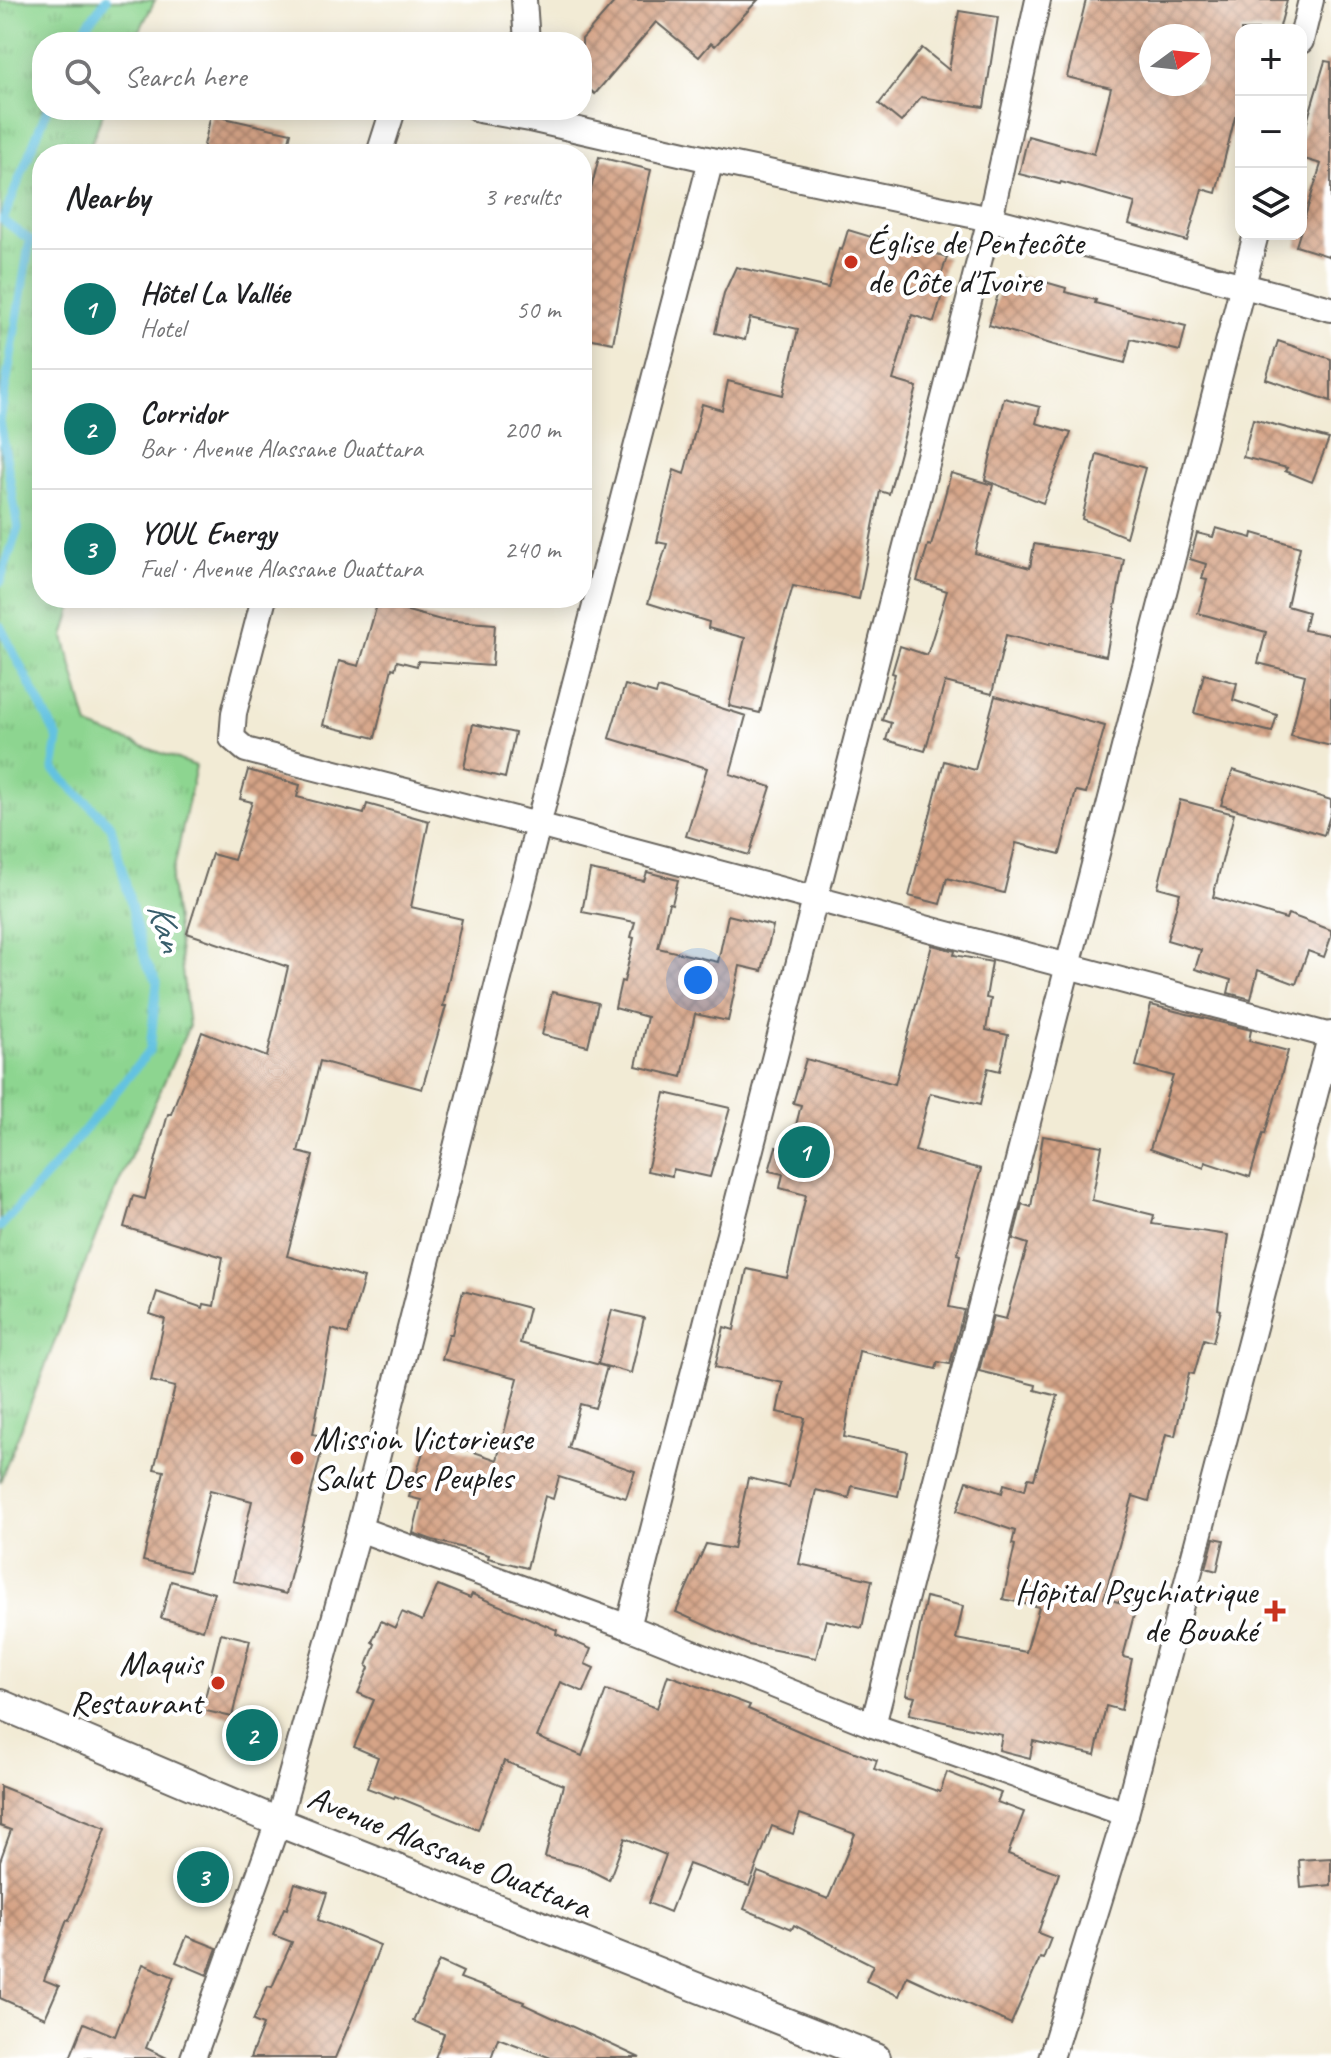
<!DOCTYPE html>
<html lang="en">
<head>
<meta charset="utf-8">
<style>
  body { margin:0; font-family:Caveat,sans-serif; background:#f2f2f2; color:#202124 }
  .controls { position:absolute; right:24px; top:24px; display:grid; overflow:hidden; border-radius:16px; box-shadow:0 4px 20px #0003 }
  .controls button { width:72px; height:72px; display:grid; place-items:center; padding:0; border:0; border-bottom:2px solid #e0e0e0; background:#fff; color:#202124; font:40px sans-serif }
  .compass { position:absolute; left:1139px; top:24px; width:72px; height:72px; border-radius:50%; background:#fff; box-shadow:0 4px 20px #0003; rotate:75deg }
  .you { position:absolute; left:698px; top:980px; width:28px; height:28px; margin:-20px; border:6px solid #fff; border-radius:50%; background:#1a73e8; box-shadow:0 0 0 12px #1a73e833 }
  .badge { display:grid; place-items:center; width:52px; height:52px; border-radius:50%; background:#0f766e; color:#fff; font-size:26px; font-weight:700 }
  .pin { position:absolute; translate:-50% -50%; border:4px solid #fff; box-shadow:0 2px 8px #0006 }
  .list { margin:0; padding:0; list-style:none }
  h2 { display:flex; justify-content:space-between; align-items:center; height:104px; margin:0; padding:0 32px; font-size:34px }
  h2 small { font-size:26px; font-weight:400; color:#757577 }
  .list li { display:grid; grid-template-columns:52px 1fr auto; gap:24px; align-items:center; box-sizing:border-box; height:120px; padding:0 32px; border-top:2px solid #e0e0e0 }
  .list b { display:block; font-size:30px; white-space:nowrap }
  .list p { margin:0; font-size:26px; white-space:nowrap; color:#757577 }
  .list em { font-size:26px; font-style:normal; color:#757577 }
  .icon { flex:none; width:44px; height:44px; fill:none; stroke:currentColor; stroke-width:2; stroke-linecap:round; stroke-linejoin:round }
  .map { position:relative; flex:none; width:1331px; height:2058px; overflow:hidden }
  .search { position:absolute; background:#fff; box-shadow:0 4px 20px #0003; left:32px; top:32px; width:560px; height:88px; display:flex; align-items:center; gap:20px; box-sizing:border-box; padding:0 28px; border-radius:32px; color:#757577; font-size:30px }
  .panel { position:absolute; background:#fff; box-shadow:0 4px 20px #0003; left:32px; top:144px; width:560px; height:464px; border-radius:32px }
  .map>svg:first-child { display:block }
  .grass { fill:url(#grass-tufts); stroke:#547856; stroke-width:2 }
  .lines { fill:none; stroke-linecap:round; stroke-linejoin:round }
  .stream { stroke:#63c2e1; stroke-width:9 }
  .building { fill:url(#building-cross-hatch); fill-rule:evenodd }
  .minor-casing { stroke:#67645d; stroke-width:28 }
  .tertiary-casing { stroke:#67645d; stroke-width:32 }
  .minor { stroke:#fff; stroke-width:24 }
  .tertiary { stroke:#fff; stroke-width:28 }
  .poi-dot { fill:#c8321e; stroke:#fff; stroke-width:3 }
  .labels { text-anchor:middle; stroke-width:8; stroke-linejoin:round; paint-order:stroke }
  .poi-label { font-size:34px; fill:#1c1c1c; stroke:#fff; text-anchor:start }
  .street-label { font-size:34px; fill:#1c1c1c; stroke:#fff }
  .water-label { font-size:36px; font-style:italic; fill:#385e6b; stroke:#fff }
</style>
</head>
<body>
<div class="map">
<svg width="1331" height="2058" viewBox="0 0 1331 2058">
  <defs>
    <pattern id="grass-tufts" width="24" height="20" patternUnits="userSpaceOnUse" patternTransform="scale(2)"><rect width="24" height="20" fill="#8dd590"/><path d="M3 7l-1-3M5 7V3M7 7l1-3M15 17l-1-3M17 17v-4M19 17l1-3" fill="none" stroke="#79b67c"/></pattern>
    <pattern id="building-cross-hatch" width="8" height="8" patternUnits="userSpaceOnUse" patternTransform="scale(2)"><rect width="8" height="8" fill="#d6a487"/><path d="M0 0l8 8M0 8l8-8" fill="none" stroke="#ad856e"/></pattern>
  </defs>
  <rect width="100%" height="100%" fill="#fff"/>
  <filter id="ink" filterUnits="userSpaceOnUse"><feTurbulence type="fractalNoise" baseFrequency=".0125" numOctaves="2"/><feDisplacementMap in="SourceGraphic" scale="16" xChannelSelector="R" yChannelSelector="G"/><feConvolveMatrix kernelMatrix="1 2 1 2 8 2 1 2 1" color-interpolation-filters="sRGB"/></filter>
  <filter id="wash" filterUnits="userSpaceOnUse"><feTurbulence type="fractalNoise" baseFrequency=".006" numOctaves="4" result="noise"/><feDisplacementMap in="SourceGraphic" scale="32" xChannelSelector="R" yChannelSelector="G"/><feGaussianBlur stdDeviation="1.8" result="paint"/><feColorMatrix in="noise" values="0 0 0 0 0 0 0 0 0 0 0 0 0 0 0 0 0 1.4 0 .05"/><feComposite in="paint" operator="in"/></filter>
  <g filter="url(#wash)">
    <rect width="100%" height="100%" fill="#f2ebd5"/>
    <polygon class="grass" points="0,0 155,0 134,42 42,42 42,110 104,110 87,154 42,154 42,598 75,598 64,637 88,726 196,766 171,882 189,1026 101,1223 0,1482"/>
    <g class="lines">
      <g class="stream">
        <polyline points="74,42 106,0"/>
        <polyline points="0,582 18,528 0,421 30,240 3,220 47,110"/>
        <polyline points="0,626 58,739 53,769 111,826 145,960 157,982 150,1050 56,1165 0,1227"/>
      </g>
    </g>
    <g id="blocks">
      <g class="building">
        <polygon points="616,0 758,0 715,46 711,43 699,57 656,22 595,94 582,83 582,39"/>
        <path d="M1086 0H1287L1279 30H1241V101L1236 117H1235L1216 193 1202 189 1187 241 1129 224 1135 203 1061 182 1060 184 1019 174 1028 136 1094 154 1111 88 1067 77ZM1151 36H1199V84H1151Z"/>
        <polygon points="959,11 998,17 984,107 921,97 901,122 879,104 922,48 949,70"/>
        <polygon points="1325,61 1331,62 1331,257 1296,246 1321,164 1301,158 1301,142"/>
        <polygon points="211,115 291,133 286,154 202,154"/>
        <polygon points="599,157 651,170 625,280 613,343 582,337 582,225"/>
        <polygon points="848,230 871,237 871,235 947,257 940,279 946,281 934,322 912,315 893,380 917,387 889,494 880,491 859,599 793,586 777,641 760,713 729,706 745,638 708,628 709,622 648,603 667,544 657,542 674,470 684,474 702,404 722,410 728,381 783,395 798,329 750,318 745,340 715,333 724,293 736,267 828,288 839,249 842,250"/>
        <polygon points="1024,276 1066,288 1065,292 1096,300 1095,303 1186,326 1180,351 1131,339 1125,363 1054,345 989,325 1001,284 1020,290"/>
        <polygon points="1278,341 1331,359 1331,401 1266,379"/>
        <polygon points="1004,398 1040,407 1036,423 1071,433 1043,503 985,480"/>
        <polygon points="1253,419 1329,439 1312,482 1285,471 1287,468 1243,457"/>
        <polygon points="1097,454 1145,468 1126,537 1082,519"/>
        <polygon points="951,473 993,485 975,553 1030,568 1034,544 1124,559 1106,656 1049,644 1048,646 1006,635 992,694 945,682 925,751 886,740 891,723 882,720 895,674 892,673 900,646 927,655 947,591 917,581 928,545 931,546"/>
        <polygon points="1216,528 1252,538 1253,533 1300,547 1287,606 1308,612 1304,630 1331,635 1331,746 1291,736 1305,675 1258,663 1266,632 1198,613 1207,580 1202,579 1206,564 1190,559 1197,533 1213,537"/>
        <polygon points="379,598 408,598 404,610 441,620 495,624 492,666 418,661 417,666 397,661 395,669 392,668 375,738 323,725 339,661 359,666"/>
        <polygon points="1204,674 1237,683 1233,700 1277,715 1272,732 1194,713"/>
        <polygon points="625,685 656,694 658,688 746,716 730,774 771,787 749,855 686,836 707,768 609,738"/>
        <polygon points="995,696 1105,726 1086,793 1076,791 1060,854 1016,843 1004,893 947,878 940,904 909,896 944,761 975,770"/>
        <polygon points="473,724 515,733 505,778 464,768"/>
        <polygon points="248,770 300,785 297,797 364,814 367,804 429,821 411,907 462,919 443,1006 446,1006 422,1089 320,1061 298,1152 313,1156 287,1256 364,1278 348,1334 332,1329 313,1434 325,1437 286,1594 233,1581 252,1501 210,1490 189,1572 143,1561 164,1471 154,1469 175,1387 151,1381 165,1319 150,1314 157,1292 203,1308 204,1304 214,1306 223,1257 124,1227 133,1196 145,1199 168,1114 171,1114 202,1032 267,1057 288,967 187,933 212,854 234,860 252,802 240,799"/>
        <polygon points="1233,770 1331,800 1331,812 1324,835 1221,805"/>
        <polygon points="1180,800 1234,814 1213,897 1286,919 1288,914 1331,930 1331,937 1324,957 1308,951 1296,984 1258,970 1251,999 1228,993 1231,980 1195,969 1201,950 1167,940 1180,893 1158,887"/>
        <polygon points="590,870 644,881 647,872 678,880 672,904 669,903 658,948 718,962 728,915 773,926 762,971 740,966 728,1021 695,1014 682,1077 636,1066 647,1017 615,1008 621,981 624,982 634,938 631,937 635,922 582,912"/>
        <polygon points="932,945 955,951 954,955 992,962 986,998 991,999 986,1030 1008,1035 1000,1071 988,1068 980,1105 930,1093 915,1151 981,1169 957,1254 960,1255 949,1307 964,1310 950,1364 938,1362 936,1369 859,1351 844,1437 907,1451 898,1496 852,1486 849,1498 816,1490 799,1564 872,1580 862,1628 826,1620 816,1658 749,1645 676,1612 706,1544 733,1549 748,1478 789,1487 805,1418 777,1412 783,1383 715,1367 724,1327 734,1330 747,1269 787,1278 806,1195 780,1188 783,1174 769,1171 776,1147 790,1150 801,1105 793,1103 806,1059 895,1084"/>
        <polygon points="552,992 598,1003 588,1046 542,1035"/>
        <polygon points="1151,1005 1251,1030 1249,1041 1288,1051 1265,1134 1263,1133 1250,1177 1205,1162 1204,1168 1150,1149 1173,1076 1136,1066"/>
        <polygon points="665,1093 730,1108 710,1177 673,1169 672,1176 647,1171"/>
        <polygon points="1043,1136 1102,1146 1092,1200 1154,1215 1152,1224 1228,1235 1218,1309 1221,1310 1213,1342 1204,1339 1194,1374 1189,1373 1175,1436 1166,1434 1149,1501 1133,1496 1104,1598 1136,1607 1123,1657 1132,1659 1121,1710 1106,1706 1095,1755 1033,1741 1030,1758 999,1750 1002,1735 909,1714 915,1697 906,1695 926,1597 963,1606 956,1639 1026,1652 1039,1607 1003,1599 1015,1545 1012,1544 1015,1531 957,1511 967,1481 1002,1493 1004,1484 1025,1490 1028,1478 1034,1479 1058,1396 1035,1390 1036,1385 979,1371 993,1316 1006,1319 1028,1244 1013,1239 1022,1204 1031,1207"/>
        <polygon points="463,1291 529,1308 520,1343 607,1367 595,1408 580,1404 568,1448 635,1471 626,1498 559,1477 553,1499 545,1496 527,1568 488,1558 489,1555 433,1540 413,1533 421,1500 409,1497 428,1436 497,1460 518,1378 442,1359 449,1334 452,1334"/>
        <polygon points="612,1310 644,1318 631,1373 598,1364"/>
        <polygon points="1214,1538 1224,1540 1217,1571 1206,1568"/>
        <polygon points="171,1581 214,1593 203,1630 161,1618"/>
        <polygon points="438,1585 470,1598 472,1594 557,1630 556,1634 591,1649 585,1664 594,1668 584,1692 560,1682 537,1737 582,1756 606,1690 657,1708 668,1675 750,1705 748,1709 808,1735 877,1760 874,1769 940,1792 947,1772 1001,1793 997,1802 1024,1812 1008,1854 1059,1873 1038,1933 1051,1938 1043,1959 1040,1958 1011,2024 907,1976 899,1996 866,1981 873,1965 794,1925 792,1929 744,1909 758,1872 828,1899 855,1834 800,1814 793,1834 772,1826 749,1886 689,1864 670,1912 648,1903 666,1855 625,1838 609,1880 584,1867 545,1857 563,1785 504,1761 478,1830 395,1796 394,1798 367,1788 378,1757 354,1747 374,1700 358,1693 369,1668 367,1666 375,1644 372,1642 381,1621 395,1628 402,1612 422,1621"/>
        <polygon points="221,1633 250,1640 232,1717 202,1710"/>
        <polygon points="0,1786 106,1828 82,1890 69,1921 67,1920 44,1980 59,1986 45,2018 0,1998 0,1861 11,1830 0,1826"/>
        <polygon points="1331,1858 1331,1885 1301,1888 1299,1860"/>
        <polygon points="193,1865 220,1874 210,1901 183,1891"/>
        <polygon points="295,1883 327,1893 318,1920 380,1945 354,2014 335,2058 250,2058 263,2025 253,2021 268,1986 272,1987 292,1942 273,1935 284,1908 287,1909"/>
        <polygon points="187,1936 217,1948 207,1975 176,1962"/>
        <polygon points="439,1961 463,1972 460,1978 524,2002 523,2004 640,2058 551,2058 498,2038 491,2058 435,2058 444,2034 413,2021"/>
        <polygon points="143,1964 174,1977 146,2048 167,2058 70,2058 84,2023 115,2036"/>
      </g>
    </g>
  </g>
  <g filter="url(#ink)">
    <use href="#blocks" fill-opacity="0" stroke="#67645d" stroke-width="2"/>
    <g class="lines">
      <g class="minor-casing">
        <g id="minor">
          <polyline points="524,0 527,42"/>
          <polyline points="1301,41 1311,0"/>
          <polyline points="479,110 530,119 711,160 990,219 1331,309"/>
          <polyline points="379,154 393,110"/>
          <polyline points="264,598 234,713 232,738 246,750 538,825 1331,1036"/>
          <polyline points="359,1529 628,1627 873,1725 1126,1814"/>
          <polyline points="628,1627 990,219 1038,0"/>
          <polyline points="873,1725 1256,234"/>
          <polyline points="193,2058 278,1822 359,1529 538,825 711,160"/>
          <polyline points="1051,2058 1126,1814 1331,1034"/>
        </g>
      </g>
      <g class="tertiary-casing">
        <polyline id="tertiary" points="0,1704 278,1822 876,2058"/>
      </g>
      <use href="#minor" class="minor"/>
      <use href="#tertiary" class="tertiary"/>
    </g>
  </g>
  <g class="poi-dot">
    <circle cx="851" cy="262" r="8"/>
    <circle cx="297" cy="1458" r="8"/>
    <path d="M1271 1599h8v8h8v8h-8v8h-8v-8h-8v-8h8z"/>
    <circle cx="218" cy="1683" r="8"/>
  </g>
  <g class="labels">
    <g class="poi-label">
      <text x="867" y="254">Église de Pentecôte<tspan x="867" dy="39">de Côte d'Ivoire</tspan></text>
      <text x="313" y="1450">Mission Victorieuse<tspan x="313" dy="39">Salut Des Peuples</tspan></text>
      <text x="1257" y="1603" text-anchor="end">Hôpital Psychiatrique<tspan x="1257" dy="39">de Bouaké</tspan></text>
      <text x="202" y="1675" text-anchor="end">Maquis<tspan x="202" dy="39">Restaurant</tspan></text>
    </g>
    <g class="street-label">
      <text transform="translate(450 1851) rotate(22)" y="12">Avenue Alassane Ouattara</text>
    </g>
    <g class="water-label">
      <text transform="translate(167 926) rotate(73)" y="13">Kan</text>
    </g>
  </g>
</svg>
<div class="controls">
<button>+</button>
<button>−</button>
<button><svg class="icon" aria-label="layers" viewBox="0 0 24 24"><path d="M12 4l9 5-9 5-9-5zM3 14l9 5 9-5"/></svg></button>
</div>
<svg class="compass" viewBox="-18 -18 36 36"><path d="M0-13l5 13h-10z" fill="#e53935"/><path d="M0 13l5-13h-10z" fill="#757577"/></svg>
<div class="you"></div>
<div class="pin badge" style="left:804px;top:1152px">1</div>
<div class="pin badge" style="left:252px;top:1735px">2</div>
<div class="pin badge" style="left:203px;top:1877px">3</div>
<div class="search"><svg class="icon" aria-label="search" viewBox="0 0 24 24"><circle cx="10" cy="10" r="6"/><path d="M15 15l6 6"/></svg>Search here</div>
<section class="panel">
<h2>Nearby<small>3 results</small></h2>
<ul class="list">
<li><span class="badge">1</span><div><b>Hôtel La Vallée</b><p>Hotel</p></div><em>50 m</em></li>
<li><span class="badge">2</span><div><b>Corridor</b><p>Bar · Avenue Alassane Ouattara</p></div><em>200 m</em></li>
<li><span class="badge">3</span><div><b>YOUL Energy</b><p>Fuel · Avenue Alassane Ouattara</p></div><em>240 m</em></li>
</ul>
</section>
</div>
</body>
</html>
